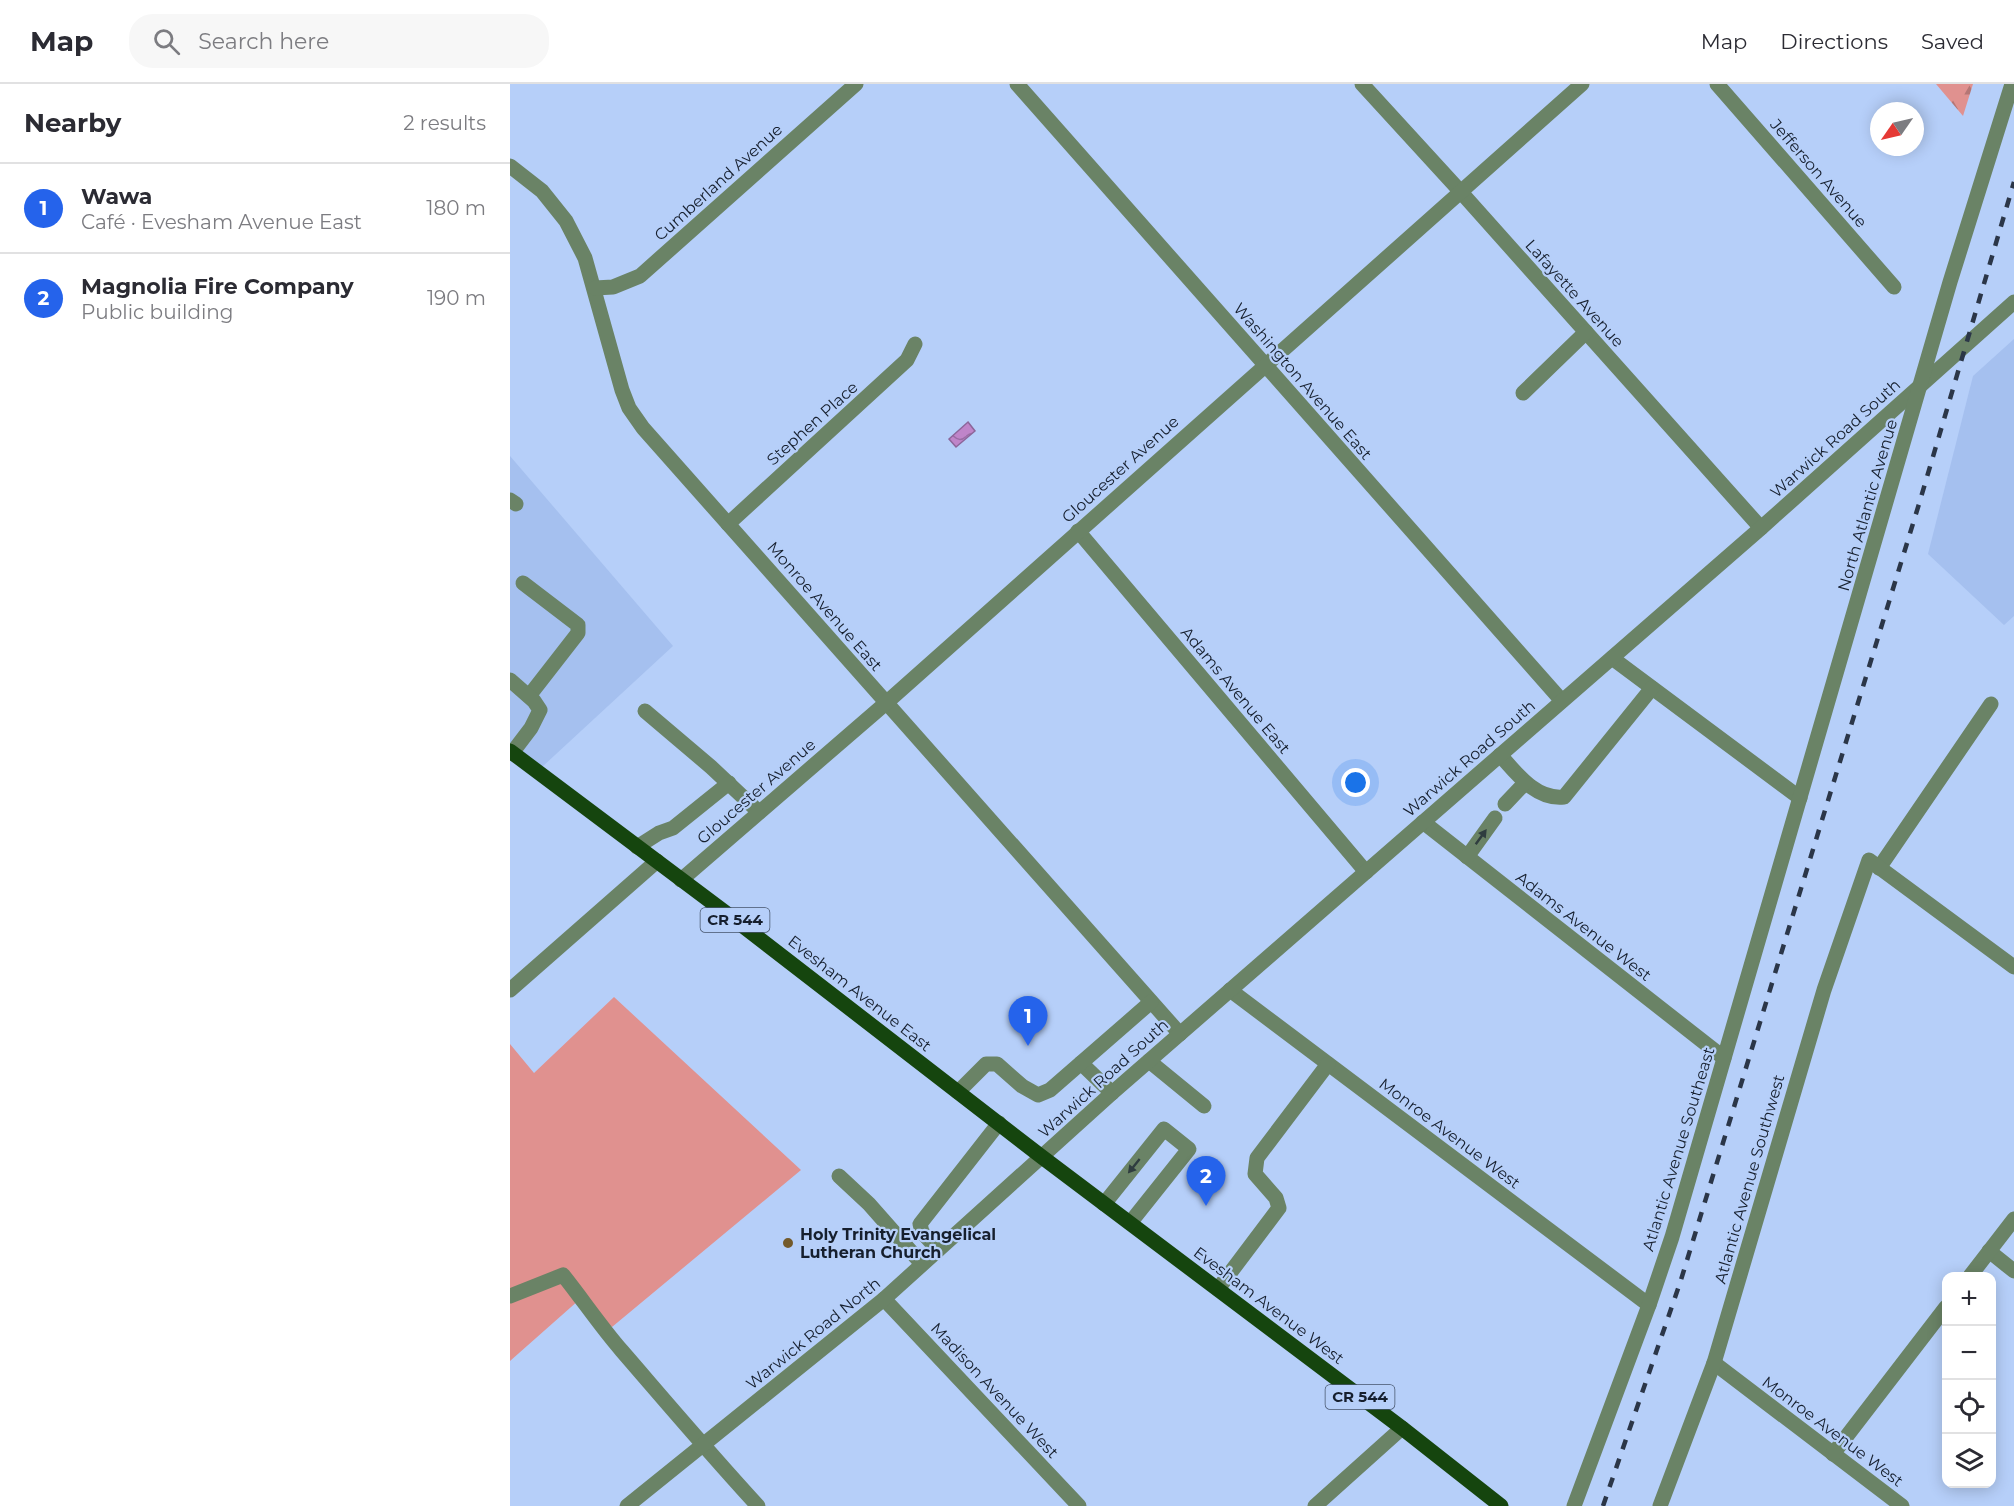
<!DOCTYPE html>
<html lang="en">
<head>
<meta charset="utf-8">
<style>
  body { margin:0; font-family:Montserrat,sans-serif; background:#f7f7f7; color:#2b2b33 }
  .controls { position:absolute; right:18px; bottom:18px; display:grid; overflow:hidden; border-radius:12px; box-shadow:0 3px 15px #0003 }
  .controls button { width:54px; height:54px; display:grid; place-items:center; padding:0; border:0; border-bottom:2px solid #e1e1e2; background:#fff; color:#2b2b33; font:30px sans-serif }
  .compass { position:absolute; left:1360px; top:18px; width:54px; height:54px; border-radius:50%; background:#fff; box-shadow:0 3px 15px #0003; rotate:236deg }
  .you { position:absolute; left:846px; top:699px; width:21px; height:21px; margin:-15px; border:4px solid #fff; border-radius:50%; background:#1a73e8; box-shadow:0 0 0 9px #1a73e833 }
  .badge { display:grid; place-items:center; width:39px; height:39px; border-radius:50%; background:#2563eb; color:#fff; font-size:20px; font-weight:700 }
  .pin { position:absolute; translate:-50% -50px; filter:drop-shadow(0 2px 3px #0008) }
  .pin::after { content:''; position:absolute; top:32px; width:21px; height:18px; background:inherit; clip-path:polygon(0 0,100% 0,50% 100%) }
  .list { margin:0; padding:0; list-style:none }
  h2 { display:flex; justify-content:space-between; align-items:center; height:78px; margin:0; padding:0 24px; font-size:26px }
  h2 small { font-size:20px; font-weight:400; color:#7c7c81 }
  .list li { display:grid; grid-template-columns:39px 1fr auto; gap:18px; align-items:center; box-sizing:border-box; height:90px; padding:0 24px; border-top:2px solid #e1e1e2 }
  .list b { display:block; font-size:22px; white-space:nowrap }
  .list p { margin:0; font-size:20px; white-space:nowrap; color:#7c7c81 }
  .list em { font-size:20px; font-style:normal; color:#7c7c81 }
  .icon { flex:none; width:33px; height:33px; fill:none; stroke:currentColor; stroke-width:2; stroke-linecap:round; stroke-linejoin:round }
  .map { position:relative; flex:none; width:1504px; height:1422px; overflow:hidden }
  header { display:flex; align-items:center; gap:36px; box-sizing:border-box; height:84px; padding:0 30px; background:#fff; border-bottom:2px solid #e1e1e2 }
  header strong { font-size:28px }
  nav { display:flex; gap:33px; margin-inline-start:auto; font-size:21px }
  .search { width:420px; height:54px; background:#f7f7f7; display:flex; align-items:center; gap:15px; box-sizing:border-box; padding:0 21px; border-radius:24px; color:#7c7c81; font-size:22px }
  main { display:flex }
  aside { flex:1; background:#fff }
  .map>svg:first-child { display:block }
  .built { fill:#a5c0ef }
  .forest { fill:url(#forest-firs) }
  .park { fill:#e0918f }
  .water { fill:url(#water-waves); stroke:#8c669a; stroke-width:1.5 }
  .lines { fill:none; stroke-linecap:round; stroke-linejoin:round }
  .minor { stroke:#6a8366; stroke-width:15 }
  .major { stroke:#15450e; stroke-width:15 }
  .rail { stroke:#2b3648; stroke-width:4.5; stroke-dasharray:10 10; stroke-linecap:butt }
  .oneway { fill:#2f3d3f }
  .poi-dot { fill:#735a2b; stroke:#b6cff9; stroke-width:2 }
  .labels { text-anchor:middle; stroke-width:4.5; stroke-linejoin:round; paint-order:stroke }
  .shield { fill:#b6cff9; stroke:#46546b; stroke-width:1.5 }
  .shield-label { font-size:15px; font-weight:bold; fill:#161f2e }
  .street-label { font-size:16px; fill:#161f2e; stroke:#b6cff9 }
  .poi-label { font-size:16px; font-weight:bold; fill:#161f2e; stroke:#b6cff9; text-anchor:start }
</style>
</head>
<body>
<header>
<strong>Map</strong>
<div class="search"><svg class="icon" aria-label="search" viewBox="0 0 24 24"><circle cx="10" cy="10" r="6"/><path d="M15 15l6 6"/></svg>Search here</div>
<nav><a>Map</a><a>Directions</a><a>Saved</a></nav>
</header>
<main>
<aside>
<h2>Nearby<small>2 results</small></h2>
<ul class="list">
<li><span class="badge">1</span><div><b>Wawa</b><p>Café · Evesham Avenue East</p></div><em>180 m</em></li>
<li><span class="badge">2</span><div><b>Magnolia Fire Company</b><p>Public building</p></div><em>190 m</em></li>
</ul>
</aside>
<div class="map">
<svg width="1504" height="1422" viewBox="0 0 1504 1422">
  <defs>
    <pattern id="forest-firs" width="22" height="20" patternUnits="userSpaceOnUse" patternTransform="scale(1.5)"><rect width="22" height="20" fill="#e0918f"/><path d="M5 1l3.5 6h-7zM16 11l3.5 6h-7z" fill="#b57675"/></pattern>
    <pattern id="water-waves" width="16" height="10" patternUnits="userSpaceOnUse" patternTransform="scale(1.5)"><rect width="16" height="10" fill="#bf85c9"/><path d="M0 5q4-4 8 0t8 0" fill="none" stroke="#9a6ca4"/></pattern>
  </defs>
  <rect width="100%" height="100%" fill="#b6cff9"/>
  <g class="built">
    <polygon points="1504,255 1504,532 1494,541 1418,470 1463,292"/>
    <polygon points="0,372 163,562 32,683 0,658"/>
  </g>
  <polygon class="forest" points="1426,0 1463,0 1453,32"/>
  <polygon class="park" points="104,913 291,1086 102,1243 69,1216 0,1277 0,960 24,989"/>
  <polygon class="water" points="458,338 465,347 446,363 439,355"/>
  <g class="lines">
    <g class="minor">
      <polyline points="507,0 1052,617"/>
      <polyline points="852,0 950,107 1251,444"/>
      <polyline points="1207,0 1384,203"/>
      <polyline points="0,82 32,107 56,137 75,174 112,306 119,324 133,344 670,950"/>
      <polyline points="85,204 103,203 130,192 346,0"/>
      <polyline points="1013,309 1076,248"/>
      <polyline points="0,416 6,420"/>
      <polyline points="218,440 397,276 405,260"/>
      <polyline points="568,447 856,788"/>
      <polyline points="13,499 68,541 68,549 19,612"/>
      <polyline points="1102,574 1290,714"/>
      <polyline points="0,596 24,617 30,626 21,644 2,669"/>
      <polyline points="135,627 201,683 249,728"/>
      <path d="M990 671C1007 690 1026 716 1054 713L1142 604"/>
      <polyline points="995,720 1015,699"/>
      <polyline points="913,738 1214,974"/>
      <polyline points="127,763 149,749 163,744 219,699"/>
      <polyline points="957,773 985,734"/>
      <polyline points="1369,784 1481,620"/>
      <polyline points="171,796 376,619 1072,0"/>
      <polyline points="0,906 147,777"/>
      <polyline points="720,906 1139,1221"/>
      <polyline points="639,977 694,1022"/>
      <polyline points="571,979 602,1009"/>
      <polyline points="448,1008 476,980 487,980 512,1002 528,1011 540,1006 641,918"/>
      <polyline points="329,1092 359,1120 412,1180"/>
      <polyline points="594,1120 654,1045 679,1065 620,1139"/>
      <polyline points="428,1166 412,1148 410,1140 489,1039"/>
      <polyline points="1479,1167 1504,1187"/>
      <polyline points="1460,1192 1504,1135"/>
      <polyline points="708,1205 769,1124 766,1114 745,1090 747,1074 818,980"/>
      <path d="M0 1212 53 1191C73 1216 91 1243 112 1267 157 1319 201 1371 248 1422"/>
      <polyline points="374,1215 569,1422"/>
      <polyline points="1204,1279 1392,1422"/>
      <polyline points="1323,1370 1436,1223"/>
      <polyline points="117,1422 374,1215 602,1009 1251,444 1504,218"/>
      <polyline points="805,1422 892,1344"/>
      <polyline points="1064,1422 1139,1221 1162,1153 1440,198 1502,0"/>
      <polyline points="1150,1422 1204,1279 1314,906 1359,776 1504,883"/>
    </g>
    <polyline class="major" points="0,667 220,832 532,1073 892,1344 991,1422"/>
    <polyline class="rail" points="1093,1422 1170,1199 1409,420 1504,98"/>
  </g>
  <defs><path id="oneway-solid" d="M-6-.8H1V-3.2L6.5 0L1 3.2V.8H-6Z" transform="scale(1.5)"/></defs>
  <g class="oneway">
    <use href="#oneway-solid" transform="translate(971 753) rotate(-54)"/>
    <use href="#oneway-solid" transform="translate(624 1082) rotate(129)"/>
  </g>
  <circle class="poi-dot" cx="278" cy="1159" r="6"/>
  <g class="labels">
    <g class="shield">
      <rect x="190.5" y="824" width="69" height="24" rx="4.5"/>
      <rect x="815.5" y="1301" width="69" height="24" rx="4.5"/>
    </g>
    <g class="shield-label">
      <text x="225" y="841">CR 544</text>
      <text x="850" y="1318">CR 544</text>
    </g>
    <g class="street-label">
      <text transform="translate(1309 89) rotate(49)" y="6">Jefferson Avenue</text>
      <text transform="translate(208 98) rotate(-42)" y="6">Cumberland Avenue</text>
      <text transform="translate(1065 209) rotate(48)" y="6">Lafayette Avenue</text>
      <text transform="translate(793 297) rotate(49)" y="6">Washington Avenue East</text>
      <text transform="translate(302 339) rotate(-42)" y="6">Stephen Place</text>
      <text transform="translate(1325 354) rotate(-42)" y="6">Warwick Road South</text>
      <text transform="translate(610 385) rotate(-42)" y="6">Gloucester Avenue</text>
      <text transform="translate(1357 421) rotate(-74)" y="6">North Atlantic Avenue</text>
      <text transform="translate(315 522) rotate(49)" y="6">Monroe Avenue East</text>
      <text transform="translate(726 606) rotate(50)" y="6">Adams Avenue East</text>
      <text transform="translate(959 674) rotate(-41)" y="6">Warwick Road South</text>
      <text transform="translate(246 707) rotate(-41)" y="6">Gloucester Avenue</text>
      <text transform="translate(1074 842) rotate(38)" y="6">Adams Avenue West</text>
      <text transform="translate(350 909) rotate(38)" y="6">Evesham Avenue East</text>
      <text transform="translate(593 994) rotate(-42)" y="6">Warwick Road South</text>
      <text transform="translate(940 1049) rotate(37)" y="6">Monroe Avenue West</text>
      <text transform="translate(1168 1065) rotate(-73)" y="6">Atlantic Avenue Southeast</text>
      <text transform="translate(1239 1095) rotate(-74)" y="6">Atlantic Avenue Southwest</text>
      <text transform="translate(759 1221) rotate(37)" y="6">Evesham Avenue West</text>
      <text transform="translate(303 1249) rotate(-39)" y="6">Warwick Road North</text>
      <text transform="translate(485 1306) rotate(47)" y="6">Madison Avenue West</text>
      <text transform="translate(1323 1347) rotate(37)" y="6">Monroe Avenue West</text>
    </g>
    <g class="poi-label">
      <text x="290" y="1156">Holy Trinity Evangelical<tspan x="290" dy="18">Lutheran Church</tspan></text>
    </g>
  </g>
</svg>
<div class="controls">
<button>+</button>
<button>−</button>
<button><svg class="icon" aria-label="locate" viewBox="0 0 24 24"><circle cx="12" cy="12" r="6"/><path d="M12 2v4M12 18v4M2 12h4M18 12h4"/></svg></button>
<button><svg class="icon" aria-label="layers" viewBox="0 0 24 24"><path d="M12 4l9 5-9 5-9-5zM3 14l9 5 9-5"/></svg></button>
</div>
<svg class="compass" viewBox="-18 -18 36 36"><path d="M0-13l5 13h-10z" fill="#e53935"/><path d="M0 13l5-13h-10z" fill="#7c7c81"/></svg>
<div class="you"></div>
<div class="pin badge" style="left:518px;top:962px">1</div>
<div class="pin badge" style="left:696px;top:1122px">2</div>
</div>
</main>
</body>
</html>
